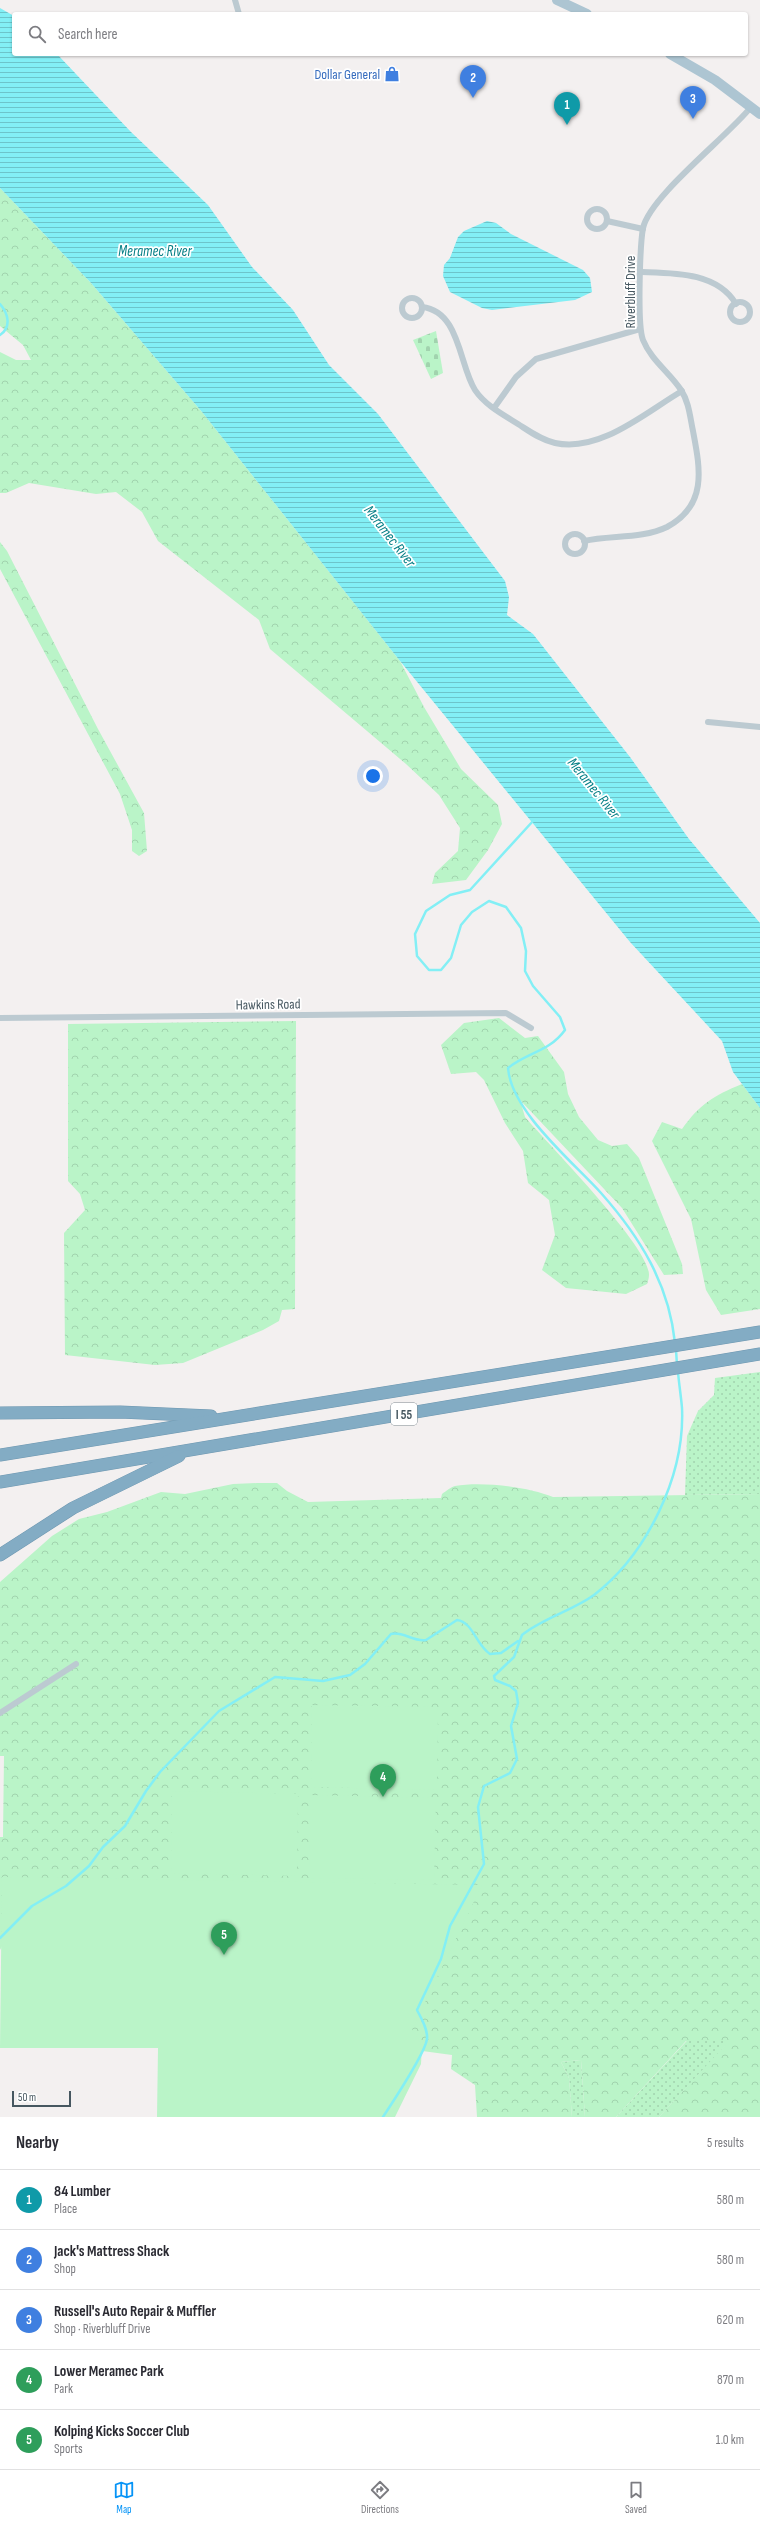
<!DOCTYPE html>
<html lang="en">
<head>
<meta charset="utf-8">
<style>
  body { margin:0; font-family:"Sofia Sans Condensed",sans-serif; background:#f7f7f7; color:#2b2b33 }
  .scale { position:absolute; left:12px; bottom:10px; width:59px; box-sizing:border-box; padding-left:4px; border:2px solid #465760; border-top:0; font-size:11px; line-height:14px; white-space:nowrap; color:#465760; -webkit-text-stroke:3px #fff; paint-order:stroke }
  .you { position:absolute; left:373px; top:776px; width:14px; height:14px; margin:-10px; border:3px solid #fff; border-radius:50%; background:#1a73e8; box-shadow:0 0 0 6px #1a73e833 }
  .badge { display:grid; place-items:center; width:26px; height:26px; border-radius:50%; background:#0694f7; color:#fff; font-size:13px; font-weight:700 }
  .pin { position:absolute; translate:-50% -33px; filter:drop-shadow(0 1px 2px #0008) }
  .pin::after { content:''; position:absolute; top:21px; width:14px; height:12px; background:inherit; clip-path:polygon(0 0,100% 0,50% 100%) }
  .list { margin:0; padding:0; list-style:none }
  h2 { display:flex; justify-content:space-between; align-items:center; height:52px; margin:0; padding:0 16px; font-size:17px }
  h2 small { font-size:13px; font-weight:400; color:#7c7c81 }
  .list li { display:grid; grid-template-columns:26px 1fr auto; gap:12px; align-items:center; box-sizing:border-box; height:60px; padding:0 16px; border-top:1px solid #e1e1e2 }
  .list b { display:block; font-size:15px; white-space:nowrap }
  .list p { margin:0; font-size:13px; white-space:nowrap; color:#7c7c81 }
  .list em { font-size:13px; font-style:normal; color:#7c7c81 }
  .icon { flex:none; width:22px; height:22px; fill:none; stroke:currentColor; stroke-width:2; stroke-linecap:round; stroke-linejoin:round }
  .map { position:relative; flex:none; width:760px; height:2117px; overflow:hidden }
  .search { position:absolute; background:#fff; box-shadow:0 1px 3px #0004; left:12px; right:12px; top:12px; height:44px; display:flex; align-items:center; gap:10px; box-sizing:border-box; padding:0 14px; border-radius:4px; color:#7c7c81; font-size:15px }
  .sheet { height:352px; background:#fff }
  nav { display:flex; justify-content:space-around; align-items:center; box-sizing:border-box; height:56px; border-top:1px solid #e1e1e2; background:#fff; font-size:11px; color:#7c7c81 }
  nav a { display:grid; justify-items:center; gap:2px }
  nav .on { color:#0694f7 }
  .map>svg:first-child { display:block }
  .grass { fill:url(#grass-dots) }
  .forest { fill:url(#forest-crowns) }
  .cemetery { fill:url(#cemetery-stones) }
  .garden { fill:#baf4c8 }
  .water { fill:url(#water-rules) }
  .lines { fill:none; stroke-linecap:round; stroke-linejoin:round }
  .stream { stroke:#83eff5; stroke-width:2.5 }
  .highway-casing { stroke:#6e97b0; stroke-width:13 }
  .street { stroke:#bccad1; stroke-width:6 }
  .primary { stroke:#adc5d2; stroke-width:10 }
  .highway { stroke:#83acc4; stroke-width:12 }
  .labels { text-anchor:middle; stroke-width:3.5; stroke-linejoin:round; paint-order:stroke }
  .shield { fill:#fff; stroke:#7e8990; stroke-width:1 }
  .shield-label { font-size:13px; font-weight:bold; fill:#465760 }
  .shop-label { font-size:14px; fill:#366cbe; stroke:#fff; text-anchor:end }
  .street-label { font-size:14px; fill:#465760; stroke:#fff }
  .water-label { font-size:15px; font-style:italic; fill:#057f86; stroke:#fff }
</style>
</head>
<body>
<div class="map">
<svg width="760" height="2117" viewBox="0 0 760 2117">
  <defs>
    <pattern id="grass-dots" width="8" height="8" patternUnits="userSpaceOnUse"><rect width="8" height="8" fill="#baf4c8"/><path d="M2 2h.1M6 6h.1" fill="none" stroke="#a1d3ae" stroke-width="1.8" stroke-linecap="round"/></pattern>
    <pattern id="forest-crowns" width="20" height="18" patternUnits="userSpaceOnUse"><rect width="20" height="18" fill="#baf4c8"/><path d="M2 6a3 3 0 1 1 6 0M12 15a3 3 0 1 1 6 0" fill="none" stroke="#a1d3ae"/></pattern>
    <pattern id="cemetery-stones" width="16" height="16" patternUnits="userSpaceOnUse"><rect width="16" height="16" fill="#baf4c8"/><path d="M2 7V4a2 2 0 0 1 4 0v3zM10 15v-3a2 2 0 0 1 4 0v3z" fill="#a1d3ae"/></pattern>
    <pattern id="water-rules" width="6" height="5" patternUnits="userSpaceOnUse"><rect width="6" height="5" fill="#83eff5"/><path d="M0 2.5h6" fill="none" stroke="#6dc4ca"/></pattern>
  </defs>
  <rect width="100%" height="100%" fill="#f3f0f0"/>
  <g class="grass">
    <polygon points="760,1372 760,1494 685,1495 687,1436 698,1411 714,1395 715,1378"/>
    <polygon points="760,1962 760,2009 659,2117 616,2117"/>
    <polygon points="581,2060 585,2117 572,2117 569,2078 561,2062"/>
  </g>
  <g class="forest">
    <polygon points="0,188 91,283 202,412 400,661 424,707 461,769 498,805 502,824 488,850 466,880 432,884 435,873 458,851 460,828 439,795 406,764 270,649 259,620 158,541 142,512 116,492 96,494 29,483 6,493 0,493 0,352 16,360 31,360 23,345 0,326"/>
    <polygon points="0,542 7,551 98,729 144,813 147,851 139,856 132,851 132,830 120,794 0,569"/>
    <path d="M499 1018 525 1038 538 1036 564 1072 568 1094 579 1117 598 1140 612 1146 627 1144 639 1158 682 1264 683 1274 664 1275 622 1208 520 1100 525 1117C547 1143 650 1247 649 1275 649 1278 648 1281 647 1284L626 1294 566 1288 542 1270 555 1235 549 1200 528 1183 523 1151 505 1123 484 1080 476 1072 451 1074 441 1045 464 1023Z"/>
    <polygon points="296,1021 295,1309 282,1310 279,1321 263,1330 183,1363 155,1365 65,1355 64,1233 85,1210 80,1194 68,1181 68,1024"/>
    <path d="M742 1084 760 1108V1309L721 1315 706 1290 691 1219 652 1141 662 1122 682 1129C700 1104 713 1096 742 1084Z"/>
    <path d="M257 1483H277L287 1491 308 1502 441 1498 442 1494C446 1491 451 1487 455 1486 482 1481 528 1487 553 1497L760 1494V2117H659L729 2041H686L616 2117H585L581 2060 561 2062 569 2078 572 2117H477L475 2085 451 2069 452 2055 400 2048 6 1939 0 1950V1837H3L4 1756H0V1582L52 1536 79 1519 107 1512 161 1492 185 1494 233 1484Z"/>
  </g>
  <polygon class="cemetery" points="436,331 443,373 431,379 413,340"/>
  <g class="garden">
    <polygon points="312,1705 438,1707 437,1790 311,1787"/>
    <polygon points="172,1791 298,1794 297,1876 171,1873"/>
    <polygon points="310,1795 436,1798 434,1880 309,1878"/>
    <polygon points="2,1877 482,1885 412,2029 422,2045 421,2064 395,2117 157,2117 158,2048 0,2048"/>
  </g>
  <g class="water">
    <polygon points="0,8 14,16 14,54 57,54 131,132 208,205 252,267 293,310 329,365 378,414 505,581 509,597 507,615 533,634 630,757 689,839 760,923 760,1108 733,1072 722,1041 630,942 400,661 202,412 91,283 0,188"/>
    <polygon points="487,221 496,223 511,234 583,270 590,278 592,292 575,300 492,310 482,308 450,292 443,276 444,265 450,258 458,237 464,231"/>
  </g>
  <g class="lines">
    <g class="stream">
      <path d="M0 304C8 313 12 327 0 335"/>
      <path d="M533 821 470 890 450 895 426 911 415 934 417 956 429 970H441L451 958 461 925 472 912 489 901 506 907 521 928 526 951 525 971 533 986 560 1017 565 1030C549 1052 528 1052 508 1068 511 1111 573 1162 601 1193 640 1237 669 1284 675 1343"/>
      <polyline points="676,1350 677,1365"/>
      <path d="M0 1938 32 1906 66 1886 89 1866 103 1847 125 1826 146 1791 160 1772 219 1711 275 1677 323 1681 350 1675 365 1664 391 1634C403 1631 413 1642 426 1640L457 1620C473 1622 476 1645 490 1654L501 1653 518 1641"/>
      <path d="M383 2117C392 2103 425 2054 427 2039 428 2029 421 2018 417 2010L441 1959 450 1926 484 1864 478 1807 484 1786 510 1773 517 1759 511 1726 518 1703 516 1691 510 1686 495 1680 494 1676 514 1657 522 1635C543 1618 572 1611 594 1595 647 1554 685 1476 682 1408 681 1396 679 1384 678 1372"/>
    </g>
    <g class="highway-casing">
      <g id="highway">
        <polyline points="0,1413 120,1412 211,1416"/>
        <polyline points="0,1455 760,1332"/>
        <polyline points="0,1482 760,1354"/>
        <polyline points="0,1555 73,1508 179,1456"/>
      </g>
    </g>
    <g class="street">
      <polyline points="235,0 239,14"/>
      <circle cx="597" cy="219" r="10"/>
      <polyline points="607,221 643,229"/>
      <path d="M642 272C673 273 717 272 736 304"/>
      <circle cx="412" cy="308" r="10"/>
      <circle cx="740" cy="312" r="10"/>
      <path d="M422 307C460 311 459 365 475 390 485 405 502 414 518 424 529 431 541 440 555 443 600 453 646 412 682 391"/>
      <polyline points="494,408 516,377 536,359 640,329"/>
      <circle cx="575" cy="544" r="10"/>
      <path d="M584 541C611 535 642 539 667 527 708 505 700 468 693 431 690 417 689 402 681 390 670 373 651 360 643 340 637 325 640 245 643 228 650 196 727 137 751 107"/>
      <polyline points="708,722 760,727"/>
      <polyline points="0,1018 506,1013 531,1028"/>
      <polyline points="0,1713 76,1664"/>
    </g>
    <g class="primary">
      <polyline points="557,0 587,14"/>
      <polyline points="670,54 715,80 760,114"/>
    </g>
    <use href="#highway" class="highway"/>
  </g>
  <defs>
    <g id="shop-bare" transform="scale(1.2)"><path d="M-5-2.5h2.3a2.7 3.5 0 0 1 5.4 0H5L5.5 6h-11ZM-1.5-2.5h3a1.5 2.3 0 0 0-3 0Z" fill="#3f7fe0" stroke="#fff" stroke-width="2.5" paint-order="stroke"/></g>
  </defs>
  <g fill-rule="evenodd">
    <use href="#shop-bare" x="392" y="74"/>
  </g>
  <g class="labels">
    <rect class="shield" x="391" y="1403" width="26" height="22" rx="3"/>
    <g class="shield-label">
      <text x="404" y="1419">I 55</text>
    </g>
    <g class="shop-label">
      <text x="380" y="79">Dollar General</text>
    </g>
    <g class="street-label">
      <text transform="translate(630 292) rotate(-90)" y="5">Riverbluff Drive</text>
      <text transform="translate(268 1004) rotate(-1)" y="5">Hawkins Road</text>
    </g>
    <g class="water-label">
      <text x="155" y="256">Meramec River</text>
      <text transform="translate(390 536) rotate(52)" y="5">Meramec River</text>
      <text transform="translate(594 788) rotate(51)" y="5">Meramec River</text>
    </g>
  </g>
</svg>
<div class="scale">50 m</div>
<div class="you"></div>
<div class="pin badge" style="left:567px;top:125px;background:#0f9aa8">1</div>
<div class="pin badge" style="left:473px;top:98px;background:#3f7fe0">2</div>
<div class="pin badge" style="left:693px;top:119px;background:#3f7fe0">3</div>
<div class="pin badge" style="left:383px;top:1797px;background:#2e9e5b">4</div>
<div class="pin badge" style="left:224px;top:1955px;background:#2e9e5b">5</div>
<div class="search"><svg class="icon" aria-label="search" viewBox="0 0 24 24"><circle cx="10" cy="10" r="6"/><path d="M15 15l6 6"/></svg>Search here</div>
</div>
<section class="sheet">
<h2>Nearby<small>5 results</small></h2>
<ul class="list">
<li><span class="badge" style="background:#0f9aa8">1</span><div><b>84 Lumber</b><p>Place</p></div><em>580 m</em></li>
<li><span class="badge" style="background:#3f7fe0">2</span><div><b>Jack's Mattress Shack</b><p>Shop</p></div><em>580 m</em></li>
<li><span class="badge" style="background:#3f7fe0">3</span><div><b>Russell's Auto Repair &amp; Muffler</b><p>Shop · Riverbluff Drive</p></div><em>620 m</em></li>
<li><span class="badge" style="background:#2e9e5b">4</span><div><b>Lower Meramec Park</b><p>Park</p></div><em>870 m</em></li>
<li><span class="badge" style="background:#2e9e5b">5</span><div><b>Kolping Kicks Soccer Club</b><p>Sports</p></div><em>1.0 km</em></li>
</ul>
</section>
<nav>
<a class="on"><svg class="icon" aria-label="map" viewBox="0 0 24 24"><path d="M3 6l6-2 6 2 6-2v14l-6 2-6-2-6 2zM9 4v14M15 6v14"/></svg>Map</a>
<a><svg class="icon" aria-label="directions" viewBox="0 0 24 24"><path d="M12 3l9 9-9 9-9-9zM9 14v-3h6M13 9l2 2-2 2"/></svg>Directions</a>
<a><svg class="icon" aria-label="saved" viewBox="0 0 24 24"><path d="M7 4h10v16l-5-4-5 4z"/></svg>Saved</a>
</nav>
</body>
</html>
